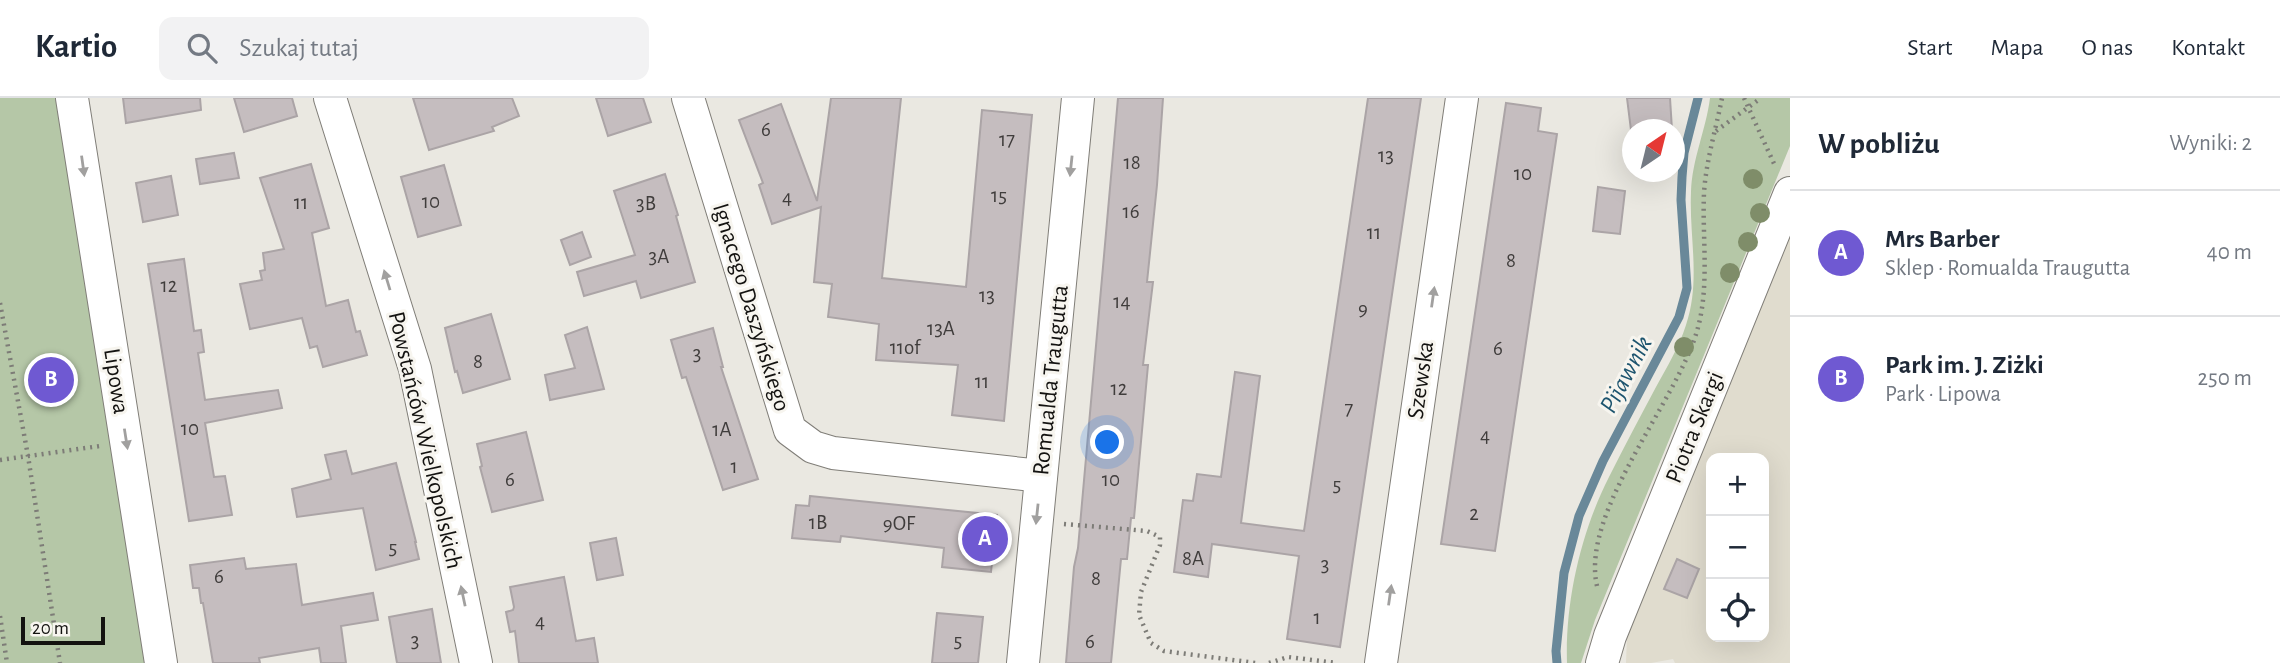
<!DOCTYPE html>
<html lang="pl">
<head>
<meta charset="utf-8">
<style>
  body { margin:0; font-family:"Alegreya Sans",sans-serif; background:#f2f2f3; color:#1f2937 }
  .controls { position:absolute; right:21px; bottom:21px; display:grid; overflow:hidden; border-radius:14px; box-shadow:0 7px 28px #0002 }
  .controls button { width:63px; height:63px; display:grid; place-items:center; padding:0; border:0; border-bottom:2px solid #e0e1e3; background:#fff; color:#1f2937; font:35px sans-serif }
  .compass { position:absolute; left:1622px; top:21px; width:63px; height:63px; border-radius:50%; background:#fff; box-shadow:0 7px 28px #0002; rotate:35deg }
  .scale { position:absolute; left:21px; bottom:18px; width:84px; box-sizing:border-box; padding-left:7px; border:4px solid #131210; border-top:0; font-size:19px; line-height:24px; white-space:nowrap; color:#131210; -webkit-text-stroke:5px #f7f5ef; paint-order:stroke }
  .you { position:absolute; left:1108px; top:345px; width:24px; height:24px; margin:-18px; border:5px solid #fff; border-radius:50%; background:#1a73e8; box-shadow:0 0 0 10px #1a73e833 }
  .badge { display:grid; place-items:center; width:46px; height:46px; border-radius:50%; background:#6f59d2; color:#fff; font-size:23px; font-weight:700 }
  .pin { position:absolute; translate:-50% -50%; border:4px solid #fff; box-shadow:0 2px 7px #0006 }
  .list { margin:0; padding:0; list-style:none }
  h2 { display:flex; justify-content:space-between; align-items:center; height:91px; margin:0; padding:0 28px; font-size:30px }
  h2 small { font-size:23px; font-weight:400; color:#747a83 }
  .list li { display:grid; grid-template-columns:46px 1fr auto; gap:21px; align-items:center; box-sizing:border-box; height:126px; padding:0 28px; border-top:2px solid #e0e1e3 }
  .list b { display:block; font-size:26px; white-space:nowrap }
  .list p { margin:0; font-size:23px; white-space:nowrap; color:#747a83 }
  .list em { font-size:23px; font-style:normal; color:#747a83 }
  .icon { flex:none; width:38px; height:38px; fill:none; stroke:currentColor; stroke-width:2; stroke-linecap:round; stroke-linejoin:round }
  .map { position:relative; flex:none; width:1790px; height:565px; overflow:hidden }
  header { display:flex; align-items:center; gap:42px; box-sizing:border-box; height:98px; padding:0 35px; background:#fff; border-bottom:2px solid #e0e1e3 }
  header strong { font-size:33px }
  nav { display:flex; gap:38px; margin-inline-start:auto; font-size:24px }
  .search { width:490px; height:63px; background:#f2f2f3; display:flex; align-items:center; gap:18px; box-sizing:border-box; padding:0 24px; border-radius:14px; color:#747a83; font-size:26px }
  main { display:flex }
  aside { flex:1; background:#fff }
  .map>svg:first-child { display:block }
  .built { fill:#e0dcce; fill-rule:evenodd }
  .green { fill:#b5c7a7 }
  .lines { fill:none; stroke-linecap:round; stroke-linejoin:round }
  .stream { stroke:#698899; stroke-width:9 }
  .building { fill:#c5bdbf; stroke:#aba4a6; stroke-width:2 }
  .minor-casing { stroke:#807e78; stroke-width:34 }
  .path { stroke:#7d7c77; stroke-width:4.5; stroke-dasharray:2 5; stroke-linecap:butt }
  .minor { stroke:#fff; stroke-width:32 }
  .tree { fill:#7f8d69 }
  .oneway { fill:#a1a09f }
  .labels { text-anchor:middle; stroke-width:6; stroke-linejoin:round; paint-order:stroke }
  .number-label { font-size:21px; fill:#403d3c }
  .street-label { font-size:24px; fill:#131210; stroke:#f7f5ef }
  .water-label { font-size:26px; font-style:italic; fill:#1e556f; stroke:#f7f5ef }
</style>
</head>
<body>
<header>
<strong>Kartio</strong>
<div class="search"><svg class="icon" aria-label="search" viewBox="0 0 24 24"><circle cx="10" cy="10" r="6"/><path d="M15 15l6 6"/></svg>Szukaj tutaj</div>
<nav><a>Start</a><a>Mapa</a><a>O nas</a><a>Kontakt</a></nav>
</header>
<main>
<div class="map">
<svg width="1790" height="565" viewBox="0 0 1790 565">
  <rect width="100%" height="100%" fill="#eae8e1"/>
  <path class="built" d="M1790 136V565H1675L1673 561 1651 565H1626L1627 538ZM1711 360H1764V539H1711Z"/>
  <g class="green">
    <polygon points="0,0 57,0 147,565 0,565"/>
    <path d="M1710 0H1790V48L1595 522 1581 565H1567C1565 503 1581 434 1609 379 1624 349 1640 319 1656 289 1667 269 1679 249 1686 227 1701 182 1689 139 1691 94 1692 61 1706 32 1710 0Z"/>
  </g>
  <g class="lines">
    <polyline class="stream" points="1557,565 1556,553 1564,475 1579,418 1603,363 1679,219 1687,190 1681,102 1682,79 1684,55 1698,0"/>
  </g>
  <g class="building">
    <polygon points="123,0 200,0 201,12 126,25"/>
    <polygon points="234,0 292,0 297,18 244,34"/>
    <polygon points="413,0 512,0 519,18 492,29 494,33 429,52"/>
    <polygon points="596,0 643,0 651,24 608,38"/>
    <polygon points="831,0 901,0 882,180 966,189 982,12 1032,17 1004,323 952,317 958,267 876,262 879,226 828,219 832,186 814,184 821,109 772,126 759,87 763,85 739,22 781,6 817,103"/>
    <polygon points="1118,0 1163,0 1157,87 1147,184 1153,184 1143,267 1148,267 1134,420 1131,420 1127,461 1121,461 1111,565 1066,565 1074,469 1078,450"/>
    <polygon points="1368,0 1421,0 1340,549 1287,541 1299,458 1212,446 1208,479 1174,474 1183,402 1193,403 1197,376 1221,379 1235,274 1260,278 1241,425 1304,433"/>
    <polygon points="1627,0 1670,0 1672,32 1631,32"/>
    <polygon points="1506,5 1541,10 1538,33 1557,36 1495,453 1441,446"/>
    <polygon points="234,55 239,80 200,86 196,61"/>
    <polygon points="311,66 329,130 312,135 326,208 348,202 356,234 360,233 367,257 323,269 317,248 310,250 302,220 250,231 240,186 262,182 260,173 265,172 263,155 284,151 260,80"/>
    <polygon points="444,67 461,127 418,139 401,79"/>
    <polygon points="665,76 678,117 676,118 695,184 641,200 636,183 584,198 577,174 635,157 614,93"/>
    <polygon points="171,78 178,117 143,124 136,85"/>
    <polygon points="1598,89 1625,93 1620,136 1593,133"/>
    <polygon points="582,134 591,159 570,167 561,142"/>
    <polygon points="184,161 194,233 201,232 204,254 198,255 205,302 278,292 282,310 205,325 214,379 225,378 232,417 189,423 148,166"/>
    <polygon points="491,216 510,281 463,295 457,273 455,274 445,230"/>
    <polygon points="587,229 604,291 550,302 545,277 575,270 565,237"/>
    <polygon points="713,230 723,269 721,269 758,381 723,392 686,279 682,280 671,242"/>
    <polygon points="526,334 543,402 492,414 480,369 482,368 477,346"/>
    <polygon points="346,353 352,376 396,365 416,444 415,444 419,461 376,472 363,410 297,419 292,391 331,381 325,357"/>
    <polygon points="810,398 997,417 991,474 942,469 944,450 841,438 840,444 792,440 796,407 809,408"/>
    <polygon points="616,440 623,477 597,482 590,445"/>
    <polygon points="244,460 246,471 296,466 302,507 373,495 378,522 341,528 346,565 321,565 319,550 259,560 260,565 213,565 203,505 201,505 199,490 193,490 190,467"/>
    <polygon points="1677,461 1699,471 1687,500 1664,491"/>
    <polygon points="564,479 576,543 594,540 598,565 519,565 515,533 510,534 506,514 513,512 514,509 510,489"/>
    <polygon points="432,511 441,565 397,565 389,519"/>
    <polygon points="937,515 983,519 978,565 932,565"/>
  </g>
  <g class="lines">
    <g class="minor-casing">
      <g id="minor">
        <polyline points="72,0 161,565"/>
        <polyline points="330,0 415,271 476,565"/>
        <polyline points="688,0 790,332 813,349 833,355 1041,378"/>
        <polyline points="1023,565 1078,0"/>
        <polyline points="1381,565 1462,0"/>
        <polyline points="1602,565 1610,538 1790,95"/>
      </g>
    </g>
    <g class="path">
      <polyline points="1744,0 1776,70"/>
      <polyline points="1716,33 1761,0"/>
      <polyline points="0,205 28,358 60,565"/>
      <polyline points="0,362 100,348"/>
      <polyline points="1064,426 1147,433 1160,439 1160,447 1141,494 1139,517 1151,545 1164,553 1256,565"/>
      <path d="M1597 488C1580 414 1676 305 1697 233 1710 189 1702 140 1704 95 1706 63 1716 31 1722 0"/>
      <polyline points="0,518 7,565"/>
      <polyline points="1269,565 1288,559 1337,565"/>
    </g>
    <use href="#minor" class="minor"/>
  </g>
  <g class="tree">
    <circle cx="1753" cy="81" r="10"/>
    <circle cx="1760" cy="115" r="10"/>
    <circle cx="1748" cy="144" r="10"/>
    <circle cx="1730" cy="175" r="10"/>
    <circle cx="1684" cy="249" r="10"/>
  </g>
  <defs><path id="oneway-solid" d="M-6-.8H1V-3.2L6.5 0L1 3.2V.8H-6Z" transform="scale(1.75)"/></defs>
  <g class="oneway">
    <use href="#oneway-solid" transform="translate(83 68) rotate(82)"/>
    <use href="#oneway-solid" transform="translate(1071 68) rotate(96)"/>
    <use href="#oneway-solid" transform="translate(387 182) rotate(-107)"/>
    <use href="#oneway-solid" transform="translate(1433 199) rotate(-82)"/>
    <use href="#oneway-solid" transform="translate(126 341) rotate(81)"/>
    <use href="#oneway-solid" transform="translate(1037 416) rotate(96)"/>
    <use href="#oneway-solid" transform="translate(1390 497) rotate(-82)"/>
    <use href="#oneway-solid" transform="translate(463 498) rotate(-102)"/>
  </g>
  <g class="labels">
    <g class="number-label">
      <text x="766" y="38">6</text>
      <text x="1007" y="48">17</text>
      <text x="1386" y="64">13</text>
      <text x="1132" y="71">18</text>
      <text x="1523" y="82">10</text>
      <text x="999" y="104">15</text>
      <text x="787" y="106">4</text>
      <text x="431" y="110">10</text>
      <text x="301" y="111">11</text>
      <text x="646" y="112">3B</text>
      <text x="1131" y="120">16</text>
      <text x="1374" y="141">11</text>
      <text x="659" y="165">3A</text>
      <text x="1511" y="169">8</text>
      <text x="169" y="194">12</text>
      <text x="987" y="204">13</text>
      <text x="1122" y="210">14</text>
      <text x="1363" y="217">9</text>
      <text x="941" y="237">13A</text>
      <text x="905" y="256">11of</text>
      <text x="1498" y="257">6</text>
      <text x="697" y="262">3</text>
      <text x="478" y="270">8</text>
      <text x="982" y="290">11</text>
      <text x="1119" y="297">12</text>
      <text x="1349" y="317">7</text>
      <text x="190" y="337">10</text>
      <text x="722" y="338">1A</text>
      <text x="1485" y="344">4</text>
      <text x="734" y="375">1</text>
      <text x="510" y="388">6</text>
      <text x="1111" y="388">10</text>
      <text x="1337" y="393">5</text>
      <text x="1474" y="422">2</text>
      <text x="818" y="431">1B</text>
      <text x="899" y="432">9OF</text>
      <text x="393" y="456">5</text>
      <text x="1193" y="467">8A</text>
      <text x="1325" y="473">3</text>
      <text x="219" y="485">6</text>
      <text x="1096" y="487">8</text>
      <text x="1317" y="526">1</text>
      <text x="540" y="530">4</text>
      <text x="415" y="549">3</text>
      <text x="958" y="549">5</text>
      <text x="1090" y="550">6</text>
    </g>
    <g class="street-label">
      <text transform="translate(752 209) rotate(73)" y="8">Ignacego Daszyńskiego</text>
      <text transform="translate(1050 282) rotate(-84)" y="8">Romualda Traugutta</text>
      <text transform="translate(1420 282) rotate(-82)" y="8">Szewska</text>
      <text transform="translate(117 283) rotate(81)" y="8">Lipowa</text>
      <text transform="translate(1694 329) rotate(-68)" y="8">Piotra Skargi</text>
      <text transform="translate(426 342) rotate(77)" y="8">Powstańców Wielkopolskich</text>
    </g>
    <g class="water-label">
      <text transform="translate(1625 276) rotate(-62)" y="9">Pijawnik</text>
    </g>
  </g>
</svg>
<div class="controls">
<button>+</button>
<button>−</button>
<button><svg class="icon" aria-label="locate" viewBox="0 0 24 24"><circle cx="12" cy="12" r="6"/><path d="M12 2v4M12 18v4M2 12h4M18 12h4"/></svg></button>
</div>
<svg class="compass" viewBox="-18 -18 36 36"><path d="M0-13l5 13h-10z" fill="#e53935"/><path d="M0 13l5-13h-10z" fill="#747a83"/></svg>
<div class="scale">20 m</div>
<div class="you"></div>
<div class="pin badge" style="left:985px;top:441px">A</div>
<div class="pin badge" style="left:51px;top:282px">B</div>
</div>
<aside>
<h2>W pobliżu<small>Wyniki: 2</small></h2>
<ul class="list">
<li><span class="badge">A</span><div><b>Mrs Barber</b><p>Sklep · Romualda Traugutta</p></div><em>40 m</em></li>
<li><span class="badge">B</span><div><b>Park im. J. Ziżki</b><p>Park · Lipowa</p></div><em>250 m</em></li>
</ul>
</aside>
</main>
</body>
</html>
